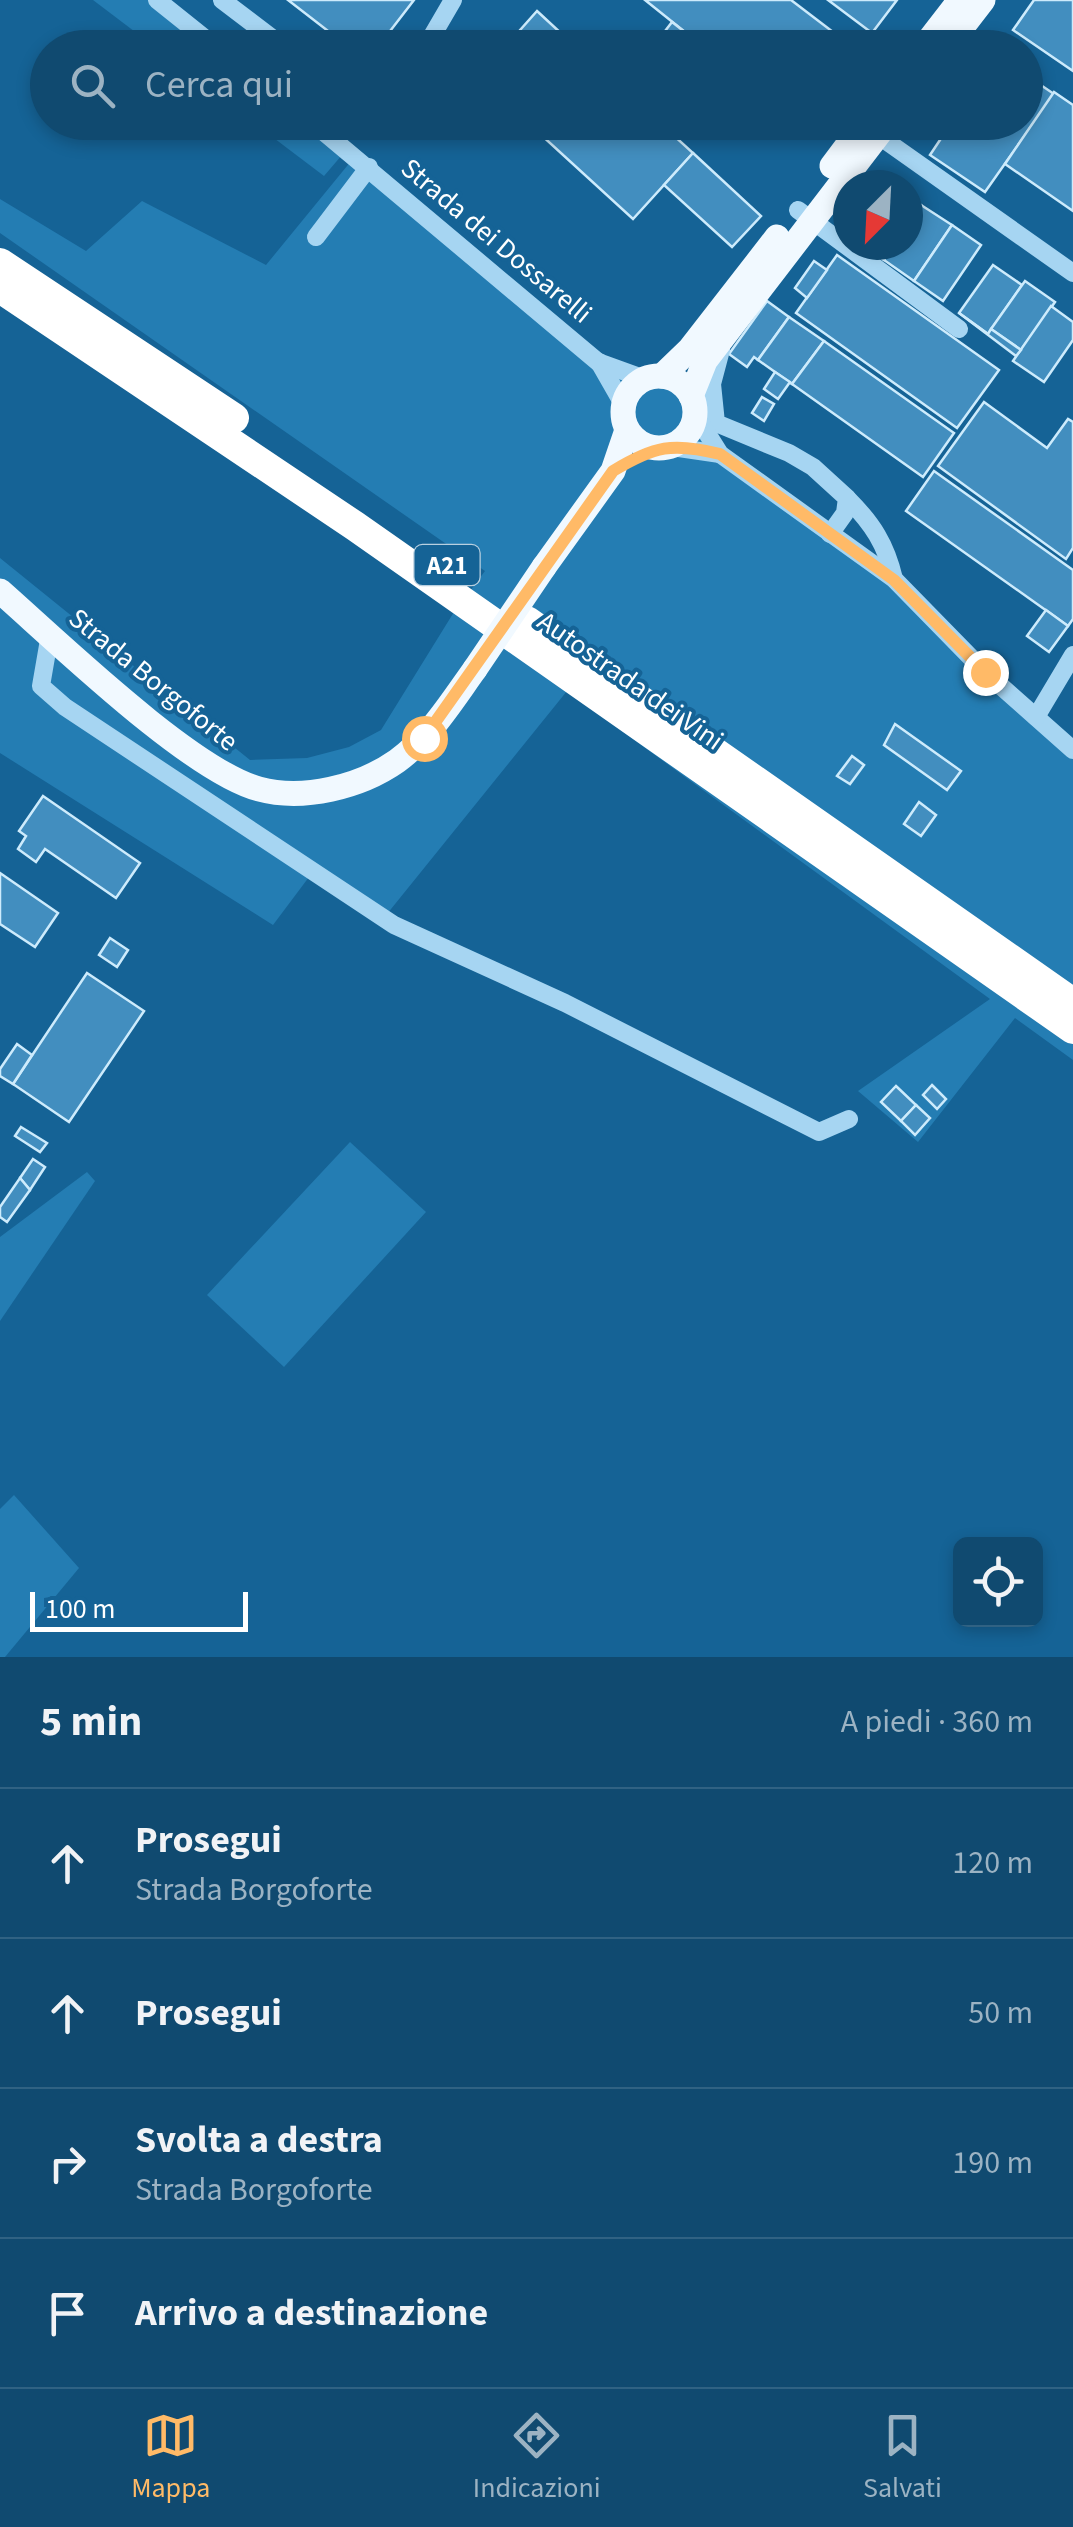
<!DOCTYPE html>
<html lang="it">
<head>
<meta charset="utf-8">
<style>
  body { margin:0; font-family:"Source Sans 3",sans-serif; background:#195175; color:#f1f3f6 }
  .controls { position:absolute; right:30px; bottom:30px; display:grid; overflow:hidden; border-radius:15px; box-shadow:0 5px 15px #0003 }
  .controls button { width:90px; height:90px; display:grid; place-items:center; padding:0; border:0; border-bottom:2px solid #306283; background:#104a70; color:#f1f3f6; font:50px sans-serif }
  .compass { position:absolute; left:833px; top:170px; width:90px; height:90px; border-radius:50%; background:#104a70; box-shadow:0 5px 15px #0003; rotate:204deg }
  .scale { position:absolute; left:30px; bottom:25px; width:218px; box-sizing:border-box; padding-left:10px; border:5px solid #fff; border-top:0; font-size:28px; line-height:35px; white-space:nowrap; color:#fff; -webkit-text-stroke:8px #156396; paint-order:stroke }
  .stop { position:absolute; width:30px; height:30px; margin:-22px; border:8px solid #ffba67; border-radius:50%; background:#fff }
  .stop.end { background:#ffba67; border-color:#fff; box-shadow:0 2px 10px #0008 }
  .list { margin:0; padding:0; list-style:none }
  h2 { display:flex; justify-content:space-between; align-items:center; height:130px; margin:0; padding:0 40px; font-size:42px }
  h2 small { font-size:32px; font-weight:400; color:#9cb3c3 }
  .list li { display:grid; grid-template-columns:65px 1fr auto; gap:30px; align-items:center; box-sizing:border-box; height:150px; padding:0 40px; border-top:2px solid #306283 }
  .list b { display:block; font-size:38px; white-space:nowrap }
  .list p { margin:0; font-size:32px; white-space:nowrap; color:#9cb3c3 }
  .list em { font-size:32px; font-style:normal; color:#9cb3c3 }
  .icon { flex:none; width:55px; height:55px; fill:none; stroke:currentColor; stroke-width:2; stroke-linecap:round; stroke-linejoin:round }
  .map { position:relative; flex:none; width:1073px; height:1657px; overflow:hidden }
  .search { position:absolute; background:#104a70; box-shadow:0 5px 15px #0003; left:30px; right:30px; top:30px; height:110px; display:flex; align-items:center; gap:25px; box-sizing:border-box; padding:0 35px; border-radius:55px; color:#9cb3c3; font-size:38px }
  .sheet { height:730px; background:#104a70 }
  nav { display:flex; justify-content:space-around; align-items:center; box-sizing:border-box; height:140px; border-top:2px solid #306283; background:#104a70; font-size:28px; color:#9cb3c3 }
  nav a { display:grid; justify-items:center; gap:5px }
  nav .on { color:#ffba67 }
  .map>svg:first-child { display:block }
  .green { fill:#247db3 }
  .building { fill:#428ebf; stroke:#cdebfc; stroke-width:2.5 }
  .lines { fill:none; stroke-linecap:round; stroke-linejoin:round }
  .minor { stroke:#a6d5f2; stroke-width:18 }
  .major { stroke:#f1f9ff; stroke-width:25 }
  .highway { stroke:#fff; stroke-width:30 }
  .major-bridge { stroke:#f1f9ff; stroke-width:25 }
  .route { stroke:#ffba67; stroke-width:12 }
  .labels { text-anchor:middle; stroke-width:8; stroke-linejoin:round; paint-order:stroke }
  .shield { fill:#156396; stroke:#b9d0e0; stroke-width:2.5 }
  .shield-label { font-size:25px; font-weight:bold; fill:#fff }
  .street-label { font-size:28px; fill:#fff; stroke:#156396 }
</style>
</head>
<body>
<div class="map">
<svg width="1073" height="1657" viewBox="0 0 1073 1657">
  <rect width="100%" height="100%" fill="#156396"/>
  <g class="green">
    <polygon points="93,0 163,0 222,47 155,47"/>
    <polygon points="254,123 316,123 348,148 324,176"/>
    <polygon points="356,155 582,342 624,367 655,367 684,378 702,407 706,430 753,481 893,576 1073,744 1073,1060 1015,1018 918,1142 858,1091 990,999 567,691 387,914 315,869 273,925 0,753 0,558 250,760 307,758 349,747 381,730 454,612 485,571 0,233 0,199 86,251 142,201 266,265"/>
    <polygon points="350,1142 426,1212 284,1367 207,1295"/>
    <polygon points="87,1172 95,1181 0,1321 0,1237"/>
    <polygon points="14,1495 79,1568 5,1657 0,1657 0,1509"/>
  </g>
  <g class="building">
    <polygon points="288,0 414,0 377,48 350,48"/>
    <polygon points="645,0 791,0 854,48 705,48"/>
    <polygon points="828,0 897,0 872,33"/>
    <polygon points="1034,0 1073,0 1073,71 1013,30"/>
    <polygon points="537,11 577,48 504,48"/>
    <polygon points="672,22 705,48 652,48"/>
    <polygon points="1026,75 1054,94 985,192 930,155 948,128 939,122 1026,122"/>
    <polygon points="1054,92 1073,105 1073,211 1005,164"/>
    <polygon points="527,122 659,122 693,153 633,219"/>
    <polygon points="737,122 768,122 756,137"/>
    <polygon points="693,153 761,216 732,247 664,185"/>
    <polygon points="908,196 921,205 908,225"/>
    <polygon points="921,205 952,225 914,281 884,260 894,245 908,245 908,225"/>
    <polygon points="952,225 981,245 943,301 914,281"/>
    <polygon points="861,245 894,245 884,260"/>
    <polygon points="837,255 999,370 957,428 796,313"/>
    <polygon points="814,261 827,270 807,298 795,288"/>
    <polygon points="993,265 1022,285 988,334 959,313"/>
    <polygon points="1025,281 1055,302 1021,350 991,329"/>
    <polygon points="767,301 789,317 758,360 754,357 747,367 729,354"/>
    <polygon points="1051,306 1073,322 1073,340 1044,382 1013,361"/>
    <polygon points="959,313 988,334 991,329 1021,350 1016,356"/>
    <polygon points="789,317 824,341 792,384 758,360"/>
    <polygon points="824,341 954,433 923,477 792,384"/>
    <polygon points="775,372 790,382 778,399 764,389"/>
    <polygon points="762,397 774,404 764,421 752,413"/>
    <polygon points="984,402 1047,448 1068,419 1073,422 1073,548 1066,559 938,466"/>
    <polygon points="934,471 1073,570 1073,619 1068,626 906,511"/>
    <polygon points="1046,610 1068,626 1049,652 1027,636"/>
    <polygon points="895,724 961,771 947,790 884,745"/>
    <polygon points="852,756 864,765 850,784 837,776"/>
    <polygon points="43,796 140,863 116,898 45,849 36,862 18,849 26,836 19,831"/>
    <polygon points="919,802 936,815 921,836 904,824"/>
    <polygon points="0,873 58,913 35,947 0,924"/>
    <polygon points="110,938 128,950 117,967 99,955"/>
    <polygon points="87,973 144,1011 69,1122 13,1084"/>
    <polygon points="17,1044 32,1055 13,1084 0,1076 0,1069"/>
    <polygon points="932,1085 946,1099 937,1109 923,1095"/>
    <polygon points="896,1086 916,1105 901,1121 881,1102"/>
    <polygon points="916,1105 930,1118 915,1135 901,1121"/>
    <polygon points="21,1127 47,1143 40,1152 15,1136"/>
    <polygon points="33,1159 45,1167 30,1190 20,1178"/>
    <polygon points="20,1178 30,1190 7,1222 0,1217 0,1207"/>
  </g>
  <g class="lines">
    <g class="minor">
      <polyline points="157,0 217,48"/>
      <polyline points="222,0 285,48"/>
      <polyline points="425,48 453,0"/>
      <polyline points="312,122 598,362 645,379"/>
      <polyline points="872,131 1073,273"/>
      <polyline points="798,210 959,329"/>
      <polyline points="316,237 369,167"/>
      <polyline points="721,350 712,384 716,423 789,453 813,467 847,498 845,513 830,534"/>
      <polyline points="599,362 623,404"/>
      <polyline points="695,414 720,454 894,579 985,672 1073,750"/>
      <polyline points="672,447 720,454"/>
      <path d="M847 498C872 523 886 544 894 579"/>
      <polyline points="50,634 41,686 65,707 394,925 565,1003 819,1132 849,1119"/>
      <polyline points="1036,717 1073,655"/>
    </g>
    <g class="major">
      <polyline points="923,48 960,0"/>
      <polyline points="946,48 983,0"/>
      <polyline points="832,166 865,122"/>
      <circle cx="659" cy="412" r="36"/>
      <polyline points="662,376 690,349 777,237"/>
      <polyline points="691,396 705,361 888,122"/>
      <polyline points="544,567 613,471 627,430"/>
      <path d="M0 591C58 642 191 771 259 789 303 801 360 787 397 761 430 737 452 701 475 669"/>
    </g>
    <g class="highway">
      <polyline points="0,263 234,418"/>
      <polyline points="0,288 355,526 1073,1029"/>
      <polyline points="527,621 1073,1003"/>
    </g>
    <polyline class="major-bridge" points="475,669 544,567"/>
  </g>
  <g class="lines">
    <path class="route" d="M424 738 613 471C654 446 673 442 720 454L894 580 985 672"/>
  </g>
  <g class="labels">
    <rect class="shield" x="414.5" y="545" width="65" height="40" rx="8"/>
    <g class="shield-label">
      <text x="447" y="574">A21</text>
    </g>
    <g class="street-label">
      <text transform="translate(497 240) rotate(40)" y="10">Strada dei Dossarelli</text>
      <text transform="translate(154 679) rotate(39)" y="10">Strada Borgoforte</text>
      <text transform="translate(631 680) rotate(35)" y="10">Autostrada dei Vini</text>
    </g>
  </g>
</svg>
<div class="controls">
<button><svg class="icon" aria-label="locate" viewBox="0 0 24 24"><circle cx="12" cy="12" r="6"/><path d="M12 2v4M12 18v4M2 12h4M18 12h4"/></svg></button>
</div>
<svg class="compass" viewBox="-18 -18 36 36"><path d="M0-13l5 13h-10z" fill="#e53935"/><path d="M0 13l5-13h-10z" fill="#9cb3c3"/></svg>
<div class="scale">100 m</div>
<div class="stop" style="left:424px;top:738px"></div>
<div class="stop end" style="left:985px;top:672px"></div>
<div class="search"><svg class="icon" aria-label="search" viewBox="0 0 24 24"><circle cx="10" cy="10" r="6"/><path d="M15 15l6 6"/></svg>Cerca qui</div>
</div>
<section class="sheet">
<h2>5 min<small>A piedi · 360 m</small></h2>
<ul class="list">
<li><svg class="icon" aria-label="ahead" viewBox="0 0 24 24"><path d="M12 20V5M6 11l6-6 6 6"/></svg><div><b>Prosegui</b><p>Strada Borgoforte</p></div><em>120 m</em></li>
<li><svg class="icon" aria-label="ahead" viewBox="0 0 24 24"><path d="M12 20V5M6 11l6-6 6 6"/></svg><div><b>Prosegui</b></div><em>50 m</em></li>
<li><svg class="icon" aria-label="right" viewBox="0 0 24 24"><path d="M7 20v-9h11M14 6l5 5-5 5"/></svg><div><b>Svolta a destra</b><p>Strada Borgoforte</p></div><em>190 m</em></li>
<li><svg class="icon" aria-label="arrive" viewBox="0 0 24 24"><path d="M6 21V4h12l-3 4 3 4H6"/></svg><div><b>Arrivo a destinazione</b></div></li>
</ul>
</section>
<nav>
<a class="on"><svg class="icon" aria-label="map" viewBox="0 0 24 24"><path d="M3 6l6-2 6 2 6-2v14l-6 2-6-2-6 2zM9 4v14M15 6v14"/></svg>Mappa</a>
<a><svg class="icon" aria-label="directions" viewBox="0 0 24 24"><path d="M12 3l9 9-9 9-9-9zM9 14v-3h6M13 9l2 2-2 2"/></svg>Indicazioni</a>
<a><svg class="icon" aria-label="saved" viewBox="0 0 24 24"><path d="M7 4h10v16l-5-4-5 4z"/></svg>Salvati</a>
</nav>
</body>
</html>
